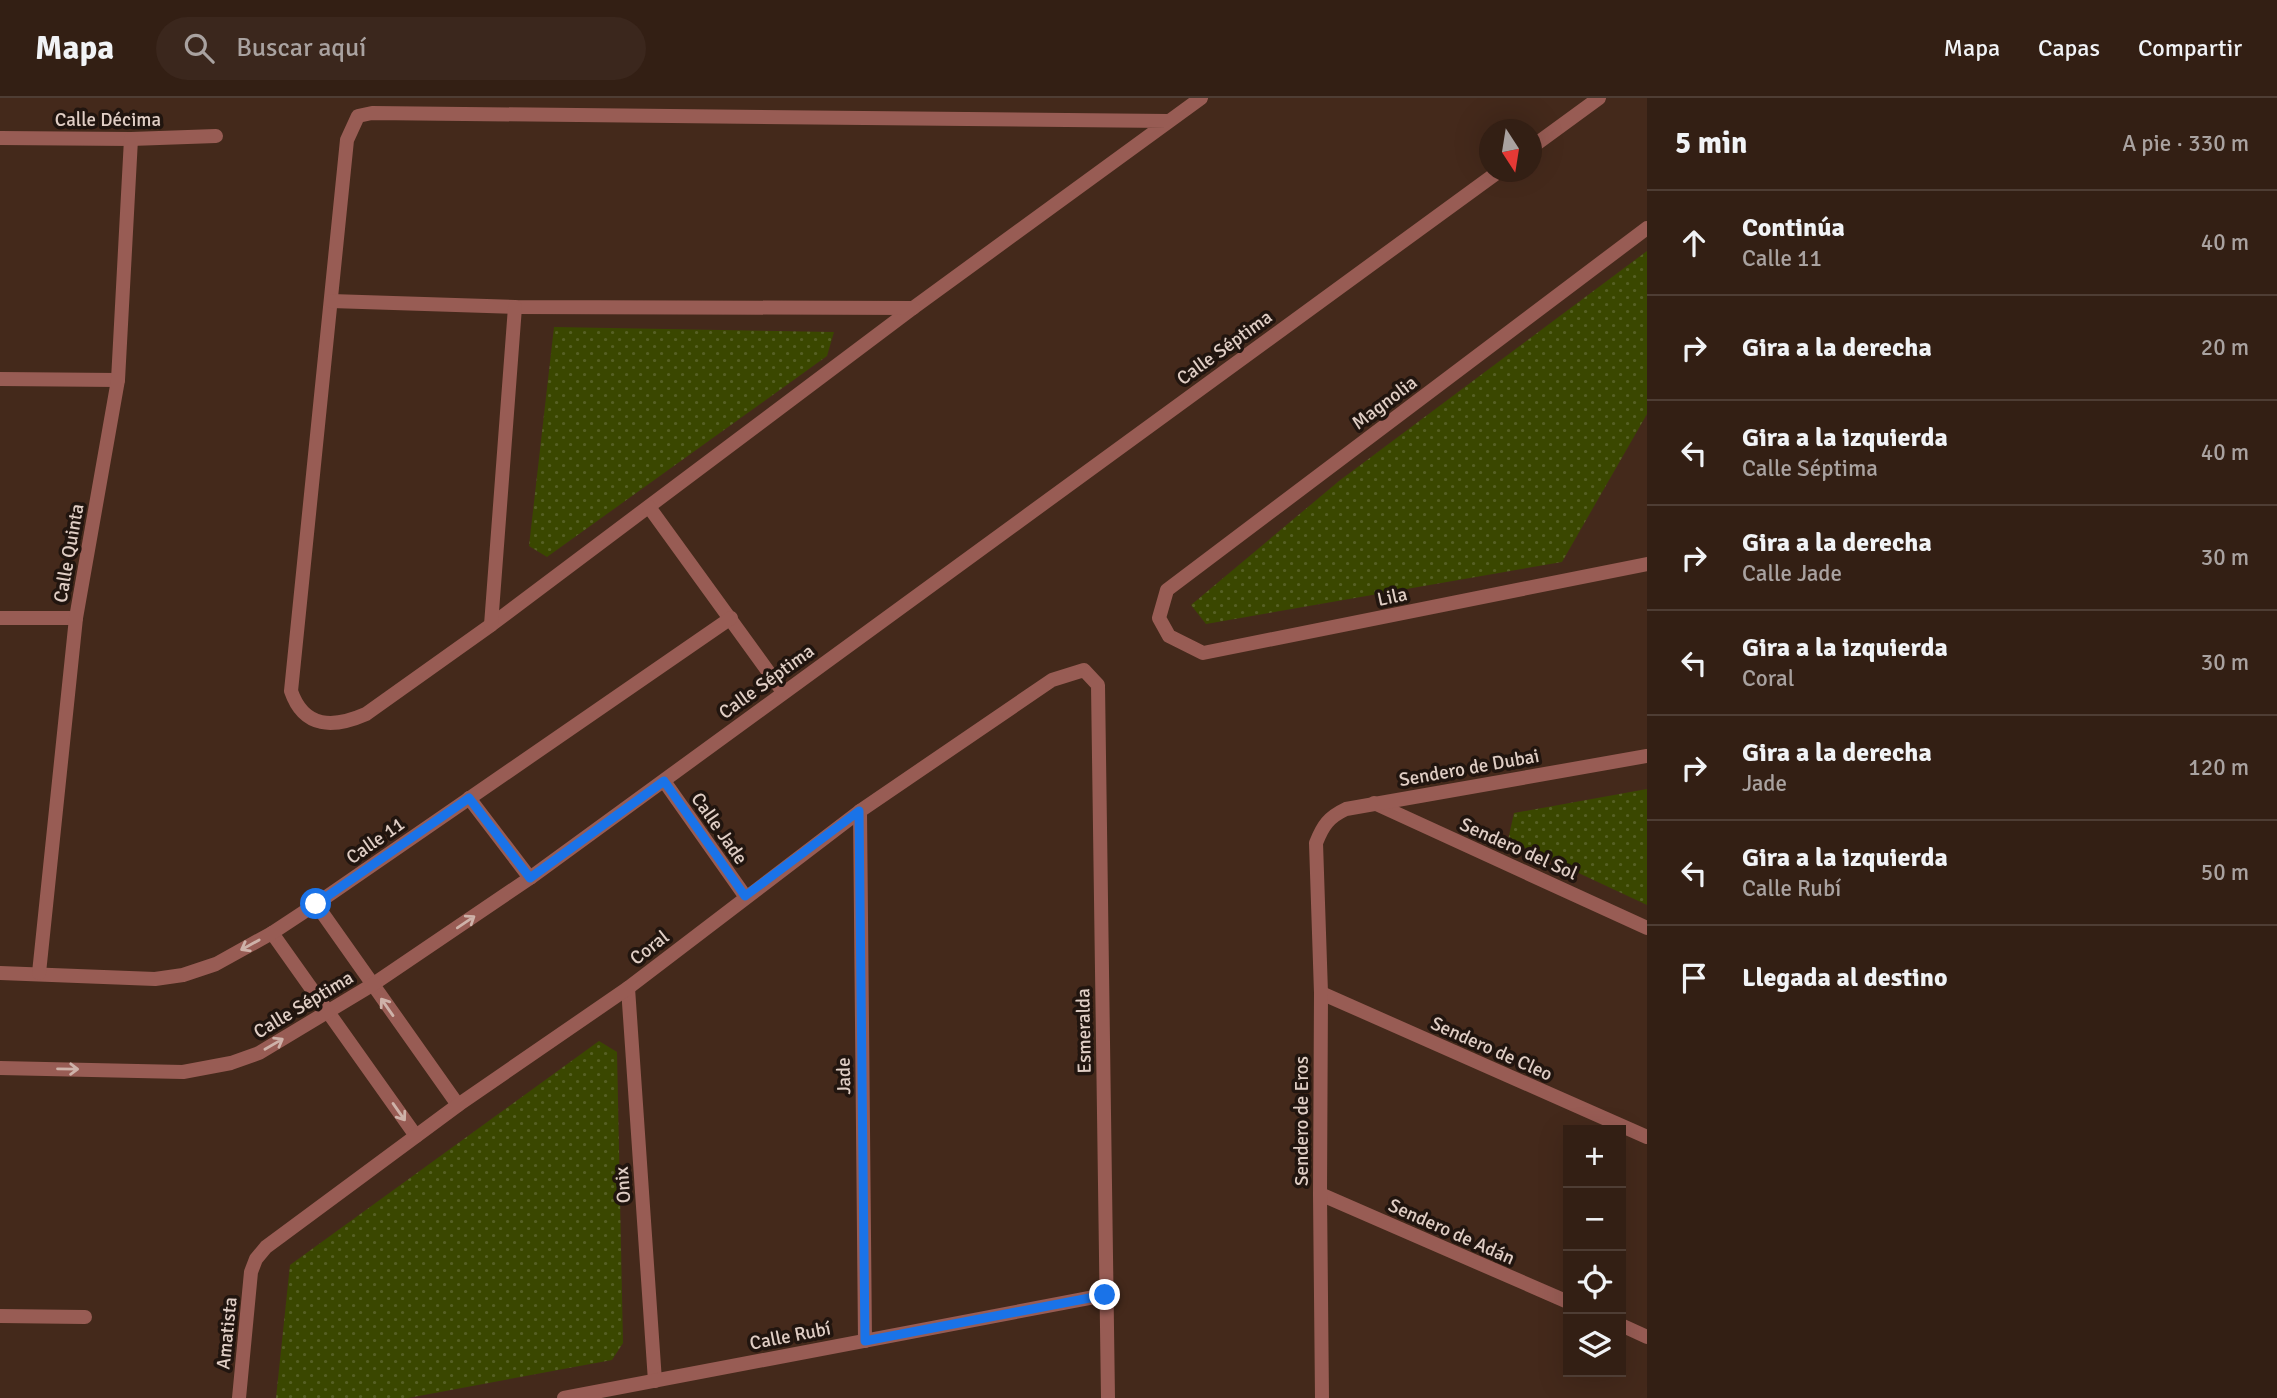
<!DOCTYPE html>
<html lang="es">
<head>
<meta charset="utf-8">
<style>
  body { margin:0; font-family:Signika,sans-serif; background:#3b271d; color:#f1f3f6 }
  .controls { position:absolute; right:21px; bottom:21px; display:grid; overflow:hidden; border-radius:0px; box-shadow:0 7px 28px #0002 }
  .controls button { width:63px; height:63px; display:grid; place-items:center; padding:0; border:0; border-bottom:2px solid #4e3d34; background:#331f14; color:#f1f3f6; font:35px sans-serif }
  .compass { position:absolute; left:1479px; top:21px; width:63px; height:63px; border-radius:50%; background:#331f14; box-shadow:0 7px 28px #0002; rotate:168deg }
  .stop { position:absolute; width:21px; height:21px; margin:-16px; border:5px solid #1a73e8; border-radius:50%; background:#fff }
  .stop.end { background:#1a73e8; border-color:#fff; box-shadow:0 2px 7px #0008 }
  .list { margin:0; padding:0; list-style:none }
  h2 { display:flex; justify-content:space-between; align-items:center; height:91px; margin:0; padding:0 28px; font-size:30px }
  h2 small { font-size:23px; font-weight:400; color:#a9a2a0 }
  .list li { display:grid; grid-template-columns:46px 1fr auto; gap:21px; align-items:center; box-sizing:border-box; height:105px; padding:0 28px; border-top:2px solid #4e3d34 }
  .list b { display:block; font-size:26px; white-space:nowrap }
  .list p { margin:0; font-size:23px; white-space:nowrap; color:#a9a2a0 }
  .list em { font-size:23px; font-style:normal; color:#a9a2a0 }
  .icon { flex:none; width:38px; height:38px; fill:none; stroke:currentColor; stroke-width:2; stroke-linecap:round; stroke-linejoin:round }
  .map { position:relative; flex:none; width:1647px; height:1300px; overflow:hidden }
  header { display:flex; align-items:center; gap:42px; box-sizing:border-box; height:98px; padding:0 35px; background:#331f14; border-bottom:2px solid #4e3d34 }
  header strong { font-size:33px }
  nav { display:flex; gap:38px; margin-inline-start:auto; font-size:24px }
  .search { width:490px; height:63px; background:#3b271d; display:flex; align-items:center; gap:18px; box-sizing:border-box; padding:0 24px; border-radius:38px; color:#a9a2a0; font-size:26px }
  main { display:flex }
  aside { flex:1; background:#331f14 }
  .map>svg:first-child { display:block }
  .park { fill:url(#park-dots) }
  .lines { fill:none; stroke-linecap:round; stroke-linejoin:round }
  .minor { stroke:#985c54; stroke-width:14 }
  .oneway { stroke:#ceb2a9 }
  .route { stroke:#1a73e8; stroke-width:9 }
  .labels { text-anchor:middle; stroke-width:7; stroke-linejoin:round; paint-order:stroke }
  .street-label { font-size:19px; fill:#e0cec5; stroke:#21150f }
</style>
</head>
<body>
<header>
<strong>Mapa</strong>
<div class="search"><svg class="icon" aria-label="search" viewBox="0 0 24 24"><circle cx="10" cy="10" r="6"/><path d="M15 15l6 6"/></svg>Buscar aquí</div>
<nav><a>Mapa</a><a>Capas</a><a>Compartir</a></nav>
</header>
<main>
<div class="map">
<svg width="1647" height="1300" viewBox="0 0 1647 1300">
  <defs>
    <pattern id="park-dots" width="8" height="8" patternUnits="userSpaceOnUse" patternTransform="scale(1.75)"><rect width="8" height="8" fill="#3a4700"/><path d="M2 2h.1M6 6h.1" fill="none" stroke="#566024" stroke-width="1.8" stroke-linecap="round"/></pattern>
  </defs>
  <rect width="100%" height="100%" fill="#44291b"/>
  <g class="park">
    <polygon points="1647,153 1647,316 1562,464 1206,526 1191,507 1339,383"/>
    <polygon points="554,229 834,234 827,258 547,459 529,448"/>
    <polygon points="1647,691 1647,807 1508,742 1514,715"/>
    <polygon points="599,943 617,954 623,1245 612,1262 408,1300 276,1300 290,1167"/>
  </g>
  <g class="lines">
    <g class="minor">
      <path d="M1168 23 372 15 358 18 347 42 291 593C304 631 334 630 366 616L491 527 913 210 1201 0"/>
      <polyline points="0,40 131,41 216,38"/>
      <polyline points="1532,49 1599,0"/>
      <polyline points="1647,130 1167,492 1159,520 1169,538 1203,555 1647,466"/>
      <polyline points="331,203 515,209 913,210"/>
      <polyline points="0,281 118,282"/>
      <polyline points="649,409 783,594"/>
      <polyline points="0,520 76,520"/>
      <polyline points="491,527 515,209"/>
      <polyline points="664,683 745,798"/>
      <polyline points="469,700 530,780"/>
      <polyline points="1374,705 1647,830"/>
      <polyline points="860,713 865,1243"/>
      <polyline points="316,806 458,1007"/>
      <polyline points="272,835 416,1038"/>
      <polyline points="0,875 155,881 183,877 216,866 272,835 316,806 731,520"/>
      <polyline points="39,875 76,520 118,282 131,41"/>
      <polyline points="628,890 655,1283"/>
      <polyline points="1321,895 1647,1039"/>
      <polyline points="0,970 183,974 231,965 259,955 372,887 530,780 1498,74"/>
      <polyline points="1320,1096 1568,1204"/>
      <polyline points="0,1218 85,1219"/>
      <polyline points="1621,1227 1647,1239"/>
      <polyline points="239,1300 251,1174 256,1161 266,1149 458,1007 628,890 860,713 1052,582 1084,572 1098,587 1108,1300"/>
      <polyline points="564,1300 1105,1197"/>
      <path d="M1322 1300 1320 1096 1321 895 1316 745C1323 727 1329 719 1346 711L1647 658"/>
    </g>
  </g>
  <defs><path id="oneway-shaft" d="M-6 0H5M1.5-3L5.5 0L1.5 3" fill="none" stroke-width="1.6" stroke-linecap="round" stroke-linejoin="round" transform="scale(1.75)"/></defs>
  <g class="oneway">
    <use href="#oneway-shaft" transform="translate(466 824) rotate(-34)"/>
    <use href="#oneway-shaft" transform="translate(250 847) rotate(151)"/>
    <use href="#oneway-shaft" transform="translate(387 909) rotate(-125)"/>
    <use href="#oneway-shaft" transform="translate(274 946) rotate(-30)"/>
    <use href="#oneway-shaft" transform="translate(68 971) rotate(1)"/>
    <use href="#oneway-shaft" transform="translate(399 1014) rotate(55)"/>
  </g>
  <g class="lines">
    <polyline class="route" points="316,806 469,700 530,780 664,683 745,798 859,713 865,1243 1105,1197"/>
  </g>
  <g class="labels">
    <g class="street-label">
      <text x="108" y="28">Calle Décima</text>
      <text transform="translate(1224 249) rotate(-36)" y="7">Calle Séptima</text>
      <text transform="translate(1384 304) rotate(-37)" y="7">Magnolia</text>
      <text transform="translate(68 455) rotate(-80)" y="7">Calle Quinta</text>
      <text transform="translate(1392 498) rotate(-12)" y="7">Lila</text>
      <text transform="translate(766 583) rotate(-36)" y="7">Calle Séptima</text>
      <text transform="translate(1469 669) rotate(-10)" y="7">Sendero de Dubai</text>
      <text transform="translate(720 730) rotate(55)" y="7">Calle Jade</text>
      <text transform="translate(375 742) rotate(-35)" y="7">Calle 11</text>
      <text transform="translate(1519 750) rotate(24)" y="7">Sendero del Sol</text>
      <text transform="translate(649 849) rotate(-38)" y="7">Coral</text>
      <text transform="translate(303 906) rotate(-31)" y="7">Calle Séptima</text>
      <text transform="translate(1083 933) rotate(-91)" y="7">Esmeralda</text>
      <text transform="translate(1492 950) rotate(24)" y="7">Sendero de Cleo</text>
      <text transform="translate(843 978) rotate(-91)" y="7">Jade</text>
      <text transform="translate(1301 1023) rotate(-90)" y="7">Sendero de Eros</text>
      <text transform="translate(622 1087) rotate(-94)" y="7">Onix</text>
      <text transform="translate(1452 1133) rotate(24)" y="7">Sendero de Adán</text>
      <text transform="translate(226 1235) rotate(-84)" y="7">Amatista</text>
      <text transform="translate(790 1237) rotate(-11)" y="7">Calle Rubí</text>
    </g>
  </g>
</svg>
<div class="controls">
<button>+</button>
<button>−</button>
<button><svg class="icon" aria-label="locate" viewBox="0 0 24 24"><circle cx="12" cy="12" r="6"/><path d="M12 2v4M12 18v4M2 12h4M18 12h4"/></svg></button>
<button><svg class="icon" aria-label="layers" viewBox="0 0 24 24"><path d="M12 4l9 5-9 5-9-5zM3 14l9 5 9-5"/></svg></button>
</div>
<svg class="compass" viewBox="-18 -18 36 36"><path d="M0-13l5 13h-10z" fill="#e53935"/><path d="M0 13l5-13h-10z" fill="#a9a2a0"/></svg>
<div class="stop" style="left:316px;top:806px"></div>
<div class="stop end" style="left:1105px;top:1197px"></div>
</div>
<aside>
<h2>5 min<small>A pie · 330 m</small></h2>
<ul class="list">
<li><svg class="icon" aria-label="ahead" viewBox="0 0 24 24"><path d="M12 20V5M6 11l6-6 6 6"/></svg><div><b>Continúa</b><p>Calle 11</p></div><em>40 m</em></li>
<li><svg class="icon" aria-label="right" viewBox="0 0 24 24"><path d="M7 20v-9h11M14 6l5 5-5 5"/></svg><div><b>Gira a la derecha</b></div><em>20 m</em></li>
<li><svg class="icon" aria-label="left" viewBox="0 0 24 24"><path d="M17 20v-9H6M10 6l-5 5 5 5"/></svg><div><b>Gira a la izquierda</b><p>Calle Séptima</p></div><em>40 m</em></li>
<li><svg class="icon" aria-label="right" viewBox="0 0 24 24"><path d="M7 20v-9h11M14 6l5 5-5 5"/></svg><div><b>Gira a la derecha</b><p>Calle Jade</p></div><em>30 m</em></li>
<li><svg class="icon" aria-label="left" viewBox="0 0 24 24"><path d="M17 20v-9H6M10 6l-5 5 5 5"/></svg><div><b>Gira a la izquierda</b><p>Coral</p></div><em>30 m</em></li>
<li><svg class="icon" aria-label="right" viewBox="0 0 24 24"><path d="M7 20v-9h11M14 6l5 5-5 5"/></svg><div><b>Gira a la derecha</b><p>Jade</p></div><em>120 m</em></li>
<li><svg class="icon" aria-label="left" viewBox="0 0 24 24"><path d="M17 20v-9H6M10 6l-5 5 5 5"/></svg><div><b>Gira a la izquierda</b><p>Calle Rubí</p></div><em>50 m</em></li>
<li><svg class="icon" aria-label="arrive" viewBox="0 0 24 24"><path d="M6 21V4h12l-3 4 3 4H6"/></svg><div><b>Llegada al destino</b></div></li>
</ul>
</aside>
</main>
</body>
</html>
